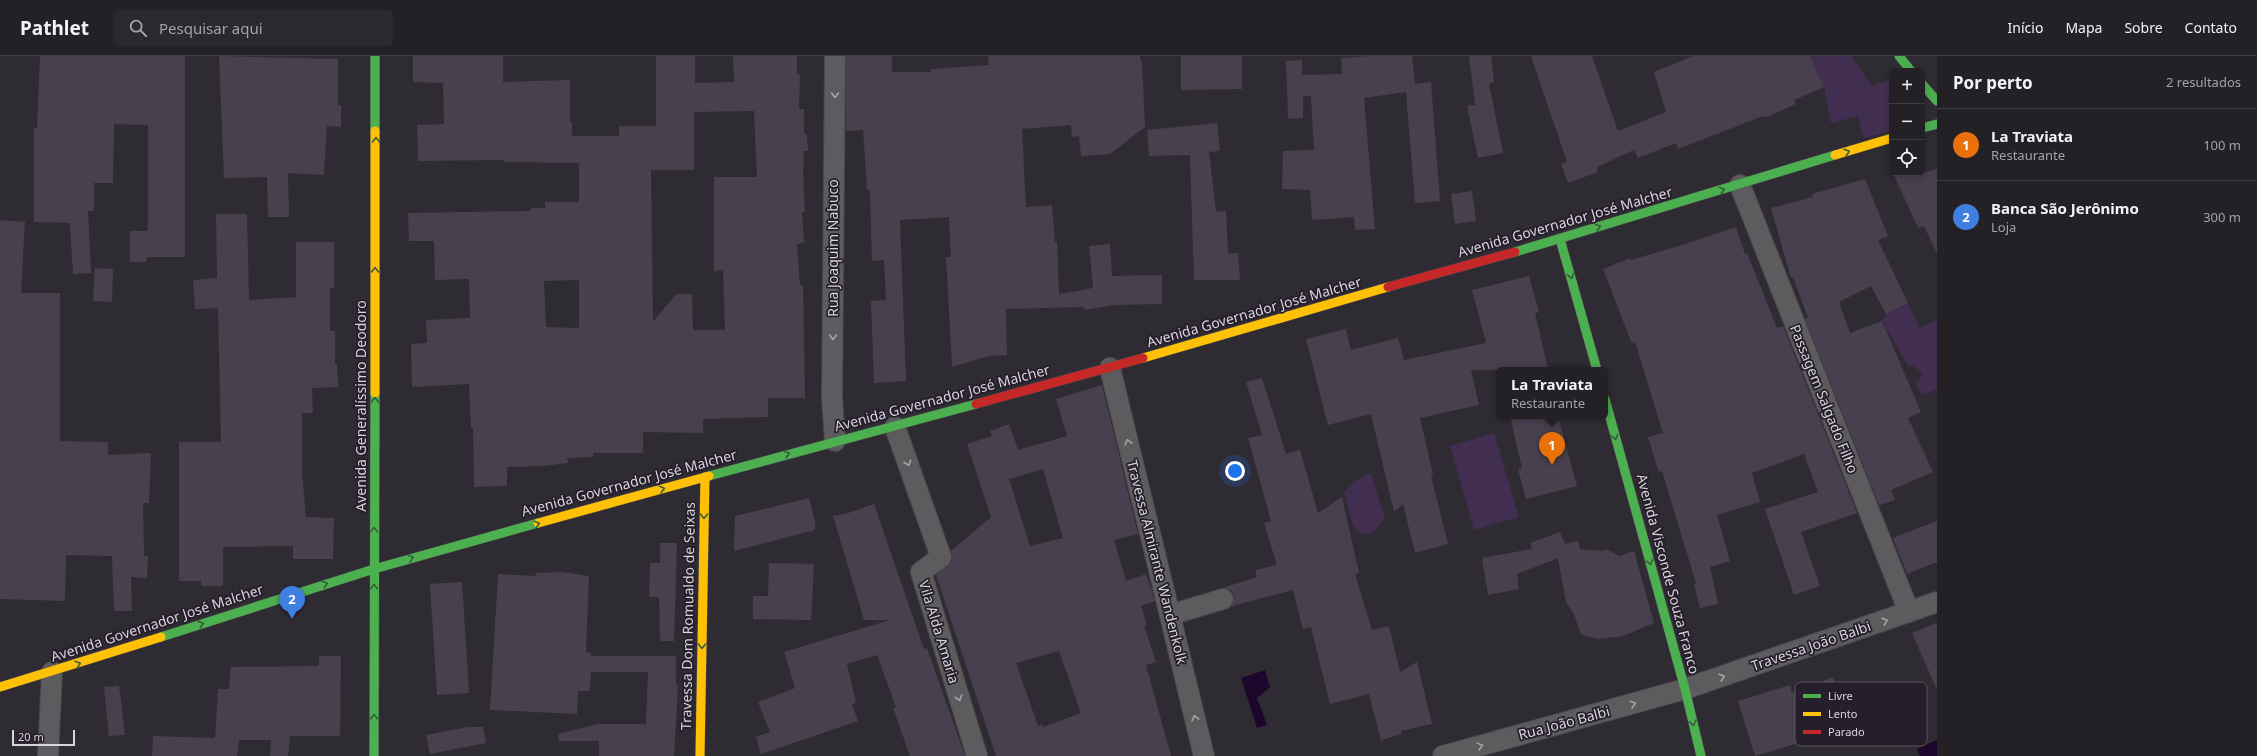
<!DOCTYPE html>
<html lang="pt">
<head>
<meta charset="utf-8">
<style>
  body { margin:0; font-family:"Noto Sans",sans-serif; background:#2b282e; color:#f1f3f6 }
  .controls { position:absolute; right:12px; top:12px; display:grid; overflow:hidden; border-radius:6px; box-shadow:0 2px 6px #0003 }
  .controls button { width:36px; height:36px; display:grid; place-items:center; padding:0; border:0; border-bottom:1px solid #403e43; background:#232026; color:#f1f3f6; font:20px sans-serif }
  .scale { position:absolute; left:12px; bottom:10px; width:63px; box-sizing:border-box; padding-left:4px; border:2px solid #d8d4dc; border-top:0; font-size:11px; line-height:14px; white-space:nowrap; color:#d8d4dc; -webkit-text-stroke:3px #251e2b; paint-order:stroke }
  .you { position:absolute; left:1235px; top:415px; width:14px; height:14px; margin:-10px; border:3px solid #fff; border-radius:50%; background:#1a73e8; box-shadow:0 0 0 6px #1a73e833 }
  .badge { display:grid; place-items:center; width:26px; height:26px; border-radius:50%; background:#9d99a0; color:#fff; font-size:13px; font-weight:700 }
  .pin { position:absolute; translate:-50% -33px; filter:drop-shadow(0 1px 2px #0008) }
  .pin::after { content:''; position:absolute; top:21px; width:14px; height:12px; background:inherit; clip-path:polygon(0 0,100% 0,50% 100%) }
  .popup { position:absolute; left:1496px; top:311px; width:112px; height:52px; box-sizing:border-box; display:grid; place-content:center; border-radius:6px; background:#232026; filter:drop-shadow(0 1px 3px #0005); font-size:13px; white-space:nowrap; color:#a3a3a7 }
  .popup b { font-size:15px; color:#f1f3f6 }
  .popup::after { content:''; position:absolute; left:50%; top:100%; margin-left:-8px; border:8px solid transparent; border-top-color:#232026 }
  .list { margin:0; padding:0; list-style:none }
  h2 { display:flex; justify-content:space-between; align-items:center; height:52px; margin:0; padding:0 16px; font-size:17px }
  h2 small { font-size:13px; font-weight:400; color:#a3a3a7 }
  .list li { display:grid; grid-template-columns:26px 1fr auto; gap:12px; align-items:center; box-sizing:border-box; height:72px; padding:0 16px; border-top:1px solid #403e43 }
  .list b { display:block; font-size:15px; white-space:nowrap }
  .list p { margin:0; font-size:13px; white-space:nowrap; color:#a3a3a7 }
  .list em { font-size:13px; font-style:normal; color:#a3a3a7 }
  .icon { flex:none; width:22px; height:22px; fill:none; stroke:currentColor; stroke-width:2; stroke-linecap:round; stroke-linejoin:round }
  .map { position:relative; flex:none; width:1937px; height:700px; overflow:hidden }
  header { display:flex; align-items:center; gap:24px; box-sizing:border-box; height:56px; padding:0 20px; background:#232026; border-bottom:1px solid #403e43 }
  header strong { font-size:19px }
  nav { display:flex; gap:22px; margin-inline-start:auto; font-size:14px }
  .search { width:280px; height:36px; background:#2b282e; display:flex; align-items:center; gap:10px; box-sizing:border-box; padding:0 14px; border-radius:6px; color:#a3a3a7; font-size:15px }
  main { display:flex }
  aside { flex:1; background:#232026 }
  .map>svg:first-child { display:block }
  .green { fill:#412e50 }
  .water { fill:#1d062c }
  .building { fill:#49404f; fill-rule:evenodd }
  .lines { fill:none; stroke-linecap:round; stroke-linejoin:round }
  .street-casing { stroke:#4a474c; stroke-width:22 }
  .fast-casing { stroke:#4a474c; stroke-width:10 }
  .slow-casing { stroke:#4a474c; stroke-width:10 }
  .jam-casing { stroke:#4a474c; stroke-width:10 }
  .street { stroke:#5c5b5d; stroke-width:20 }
  .fast { stroke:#4caf50; stroke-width:9 }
  .slow { stroke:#ffc107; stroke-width:9 }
  .jam { stroke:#c62828; stroke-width:9 }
  .oneway { stroke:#a6a4a9 }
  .oneway2 { stroke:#375f3c }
  .labels { text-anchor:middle; stroke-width:3.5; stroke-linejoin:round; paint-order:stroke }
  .street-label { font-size:14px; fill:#d8d4dc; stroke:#251e2b }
  .key { fill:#251e2b; stroke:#5b5560; stroke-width:1 }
  .key-label { font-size:11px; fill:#d8d4dc }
</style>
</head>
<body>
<header>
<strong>Pathlet</strong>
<div class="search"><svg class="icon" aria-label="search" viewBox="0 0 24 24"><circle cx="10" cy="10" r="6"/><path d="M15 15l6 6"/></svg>Pesquisar aqui</div>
<nav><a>Início</a><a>Mapa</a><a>Sobre</a><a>Contato</a></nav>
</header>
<main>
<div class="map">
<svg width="1937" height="700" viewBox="0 0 1937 700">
  <rect width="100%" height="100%" fill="#2f2b32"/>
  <g class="green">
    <polygon points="1810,0 1851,0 1872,30 1892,23 1892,75 1864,82 1858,60 1831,67 1824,31"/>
    <polygon points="1908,247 1919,272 1937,264 1937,333 1922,339 1915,328 1923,319 1913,310 1908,310 1882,265 1888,257"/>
    <polygon points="1494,377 1519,461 1474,474 1450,390"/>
    <polygon points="1371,417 1385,463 1373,477 1360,478 1353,470 1344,436 1356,424"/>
  </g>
  <g class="water">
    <polygon points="1265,614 1270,631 1257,642 1267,669 1257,672 1241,622"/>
    <polygon points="1937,684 1937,700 1920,700 1917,693"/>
  </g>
  <g class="building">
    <polygon points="40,0 185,0 185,201 147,201 146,206 130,206 130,175 147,175 148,169 148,69 114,68 113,127 94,127 94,155 88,155 91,217 73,218 70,167 34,166 34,72 37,72"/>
    <polygon points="219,0 338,3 338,49 341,49 341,71 327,70 324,119 288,117 289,161 268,161 267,121 224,122"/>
    <path d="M413 0H503V26L570 24V66H572V80H619V70H656V0H695V27L734 26 733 0H797V18H800L799 53H804V78H807L808 95H804L803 116 805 156H802L804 187 797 188 800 229H803L805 342H768V361L703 363V377L643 376V397H593V401L567 402 568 407 543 410 507 411V430L474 431 473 372H471L469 328 412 331 411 288 427 287 426 264 470 262 469 223 435 224 434 185H409L408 157 531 155V152H545V146H579V107L504 106V104L418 105 417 69 444 68 443 27 413 26ZM754 55 757 121H714V215L723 214 725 274H693L692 238H676L653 266 651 114H694V56ZM579 224V272L546 271 544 225Z"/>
    <polygon points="846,0 892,0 892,16 931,16 931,13 989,9 988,0 1140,0 1141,6 1142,6 1145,71 1110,98 1081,100 1079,80 1072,81 1071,69 1022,73 1026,151 1052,149 1055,186 1057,186 1059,238 1093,232 1089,190 1110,188 1112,220 1162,219 1162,248 1115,249 1085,254 1084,251 1006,253 1007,299 989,300 952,311 946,201 951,201 949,161 900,164 906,325 874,327 871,245 886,244 884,204 872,205 870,134 867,134 863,74 846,75"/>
    <polygon points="1181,0 1242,0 1242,33 1181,34"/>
    <polygon points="1369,0 1412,0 1415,28 1431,26 1440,145 1415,147 1406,36 1364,42 1375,173 1355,174 1354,161 1312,164 1310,134 1282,133 1283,95 1314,94 1311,40 1303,40 1303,62 1288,63 1286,5 1302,4 1302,19 1342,18 1341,2"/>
    <polygon points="1469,0 1491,0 1494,26 1489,28 1503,97 1478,102 1467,50 1475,49"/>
    <polygon points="1531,0 1592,0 1618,75 1666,56 1654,16 1693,0 1810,0 1824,31 1794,44 1796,48 1764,62 1763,60 1678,93 1676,87 1638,102 1634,94 1597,111 1598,116 1568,127 1561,108 1567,106"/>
    <polygon points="1217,67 1220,95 1209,96 1216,156 1226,155 1228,198 1238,197 1240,224 1194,224 1190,99 1149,100 1147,74"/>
    <polygon points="1937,113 1937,198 1924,170 1918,172 1893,117 1922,117"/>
    <polygon points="1865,123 1888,180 1878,184 1908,247 1886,258 1871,230 1839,246 1850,277 1882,265 1921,356 1908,362 1933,416 1891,434 1895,444 1879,449 1805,263 1808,262 1793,221 1791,222 1771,152 1813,141 1812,138"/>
    <polygon points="1472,135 1476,165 1455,168 1451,138"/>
    <polygon points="216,158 247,158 249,244 296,241 296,186 334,186 334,232 330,232 330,275 335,275 335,308 337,308 338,331 312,332 313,357 302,357 302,418 306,461 334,462 333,503 293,503 293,490 223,491 223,530 201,530 201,525 179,525 179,386 221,386 218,252 195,253 193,224 217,222"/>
    <polygon points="0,164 25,166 21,237 60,237 60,385 108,386 108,399 151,397 149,447 143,447 144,500 148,500 147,522 131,521 132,555 114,555 112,500 66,499 65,545 0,543"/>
    <polygon points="1736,171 1745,198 1747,197 1777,272 1783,270 1857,457 1801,476 1820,530 1794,539 1765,453 1818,436 1804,398 1752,417 1760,446 1717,459 1730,505 1710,511 1718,548 1700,552 1694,528 1696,527 1662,415 1659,416 1648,381 1663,377 1635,286 1632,288 1603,213 1630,202 1631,204 1682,189"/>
    <polygon points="95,212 113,213 112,246 93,245"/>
    <polygon points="1529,220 1539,256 1535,257 1548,314 1471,314 1479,349 1420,362 1433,418 1431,420 1448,488 1415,497 1403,448 1394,456 1371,358 1328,369 1306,283 1346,273 1351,294 1398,282 1404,304 1486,287 1472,234"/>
    <polygon points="1262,322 1286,398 1300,394 1318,457 1342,441 1359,517 1355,518 1372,574 1389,570 1400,616 1417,606 1432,668 1401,675 1401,678 1381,684 1369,638 1330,648 1311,571 1303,573 1293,534 1232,550 1234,539 1231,534 1223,532 1257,521 1255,514 1277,509 1264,467 1271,465 1248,382 1262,379 1246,326"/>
    <path d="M1102 329 1138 478 1114 484 1126 525 1146 518 1152 535 1155 545 1141 550 1147 569 1144 570 1156 606 1146 609 1171 700H996L936 519 952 505 951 495 991 461 967 388 992 380 990 375 1009 368 1018 394 1067 380 1056 343ZM1043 413 1063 482 1030 490 1009 423ZM1059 595 1081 657 1043 671 1042 668 1038 670 1016 607Z"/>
    <polygon points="1510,360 1558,360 1577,430 1526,443 1518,413 1522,412"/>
    <polygon points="809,442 815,466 815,474 734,495 735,460"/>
    <polygon points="874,448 924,593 927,592 965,700 910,700 893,652 896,651 877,599 847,608 856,647 852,648 858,665 761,698 756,681 770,676 758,646 795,632 784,596 890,564 864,564 833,460 848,457"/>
    <polygon points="1937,465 1937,506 1907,518 1893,482"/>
    <polygon points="1560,476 1565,488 1578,485 1580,493 1603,495 1606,493 1620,500 1634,495 1654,567 1623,580 1598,583 1581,579 1574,558 1566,546 1558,502 1569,498 1517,518 1519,533 1488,539 1482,502 1532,493 1530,487"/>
    <polygon points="660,487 677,487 674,585 660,585 659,541 649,541 650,507 660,507"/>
    <polygon points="769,507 814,508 811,564 753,563 753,540 768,540"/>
    <polygon points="562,516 589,520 586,596 591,597 591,600 676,600 676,629 678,629 674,700 599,700 599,685 559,685 558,678 598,668 646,668 648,616 591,616 590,635 578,635 577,658 490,654 498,518 535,520 536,517"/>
    <polygon points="462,526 469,637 437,639 430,528"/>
    <polygon points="1937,567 1937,634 1912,577"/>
    <polygon points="319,600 341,600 340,680 290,680 288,700 270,700 271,684 239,684 237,700 152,700 153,680 215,682 218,633 229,633 231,611 319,610"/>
    <polygon points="1833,621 1851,671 1755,700 1738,645 1790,629 1792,637"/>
    <polygon points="119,630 125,679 109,680 104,631"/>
    <polygon points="468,671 483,671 486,687 430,698 426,679"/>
  </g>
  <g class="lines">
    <g class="street-casing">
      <g id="street">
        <polyline points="835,0 832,342 835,385"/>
        <polyline points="1740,129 1909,556"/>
        <polyline points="1110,312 1204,700"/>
        <polyline points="895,371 941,501 921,516 977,700"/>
        <polyline points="1170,559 1223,543"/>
        <polyline points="48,700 52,616"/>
        <polyline points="1443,700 1685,633 1937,546"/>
      </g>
    </g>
    <g class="fast-casing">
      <g id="fast">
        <polyline points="1899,0 1911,15"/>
        <polyline points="1922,28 1937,45"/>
        <polyline points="1922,72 1937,68"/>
        <polyline points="375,75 375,0"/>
        <polyline points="1560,183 1597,314"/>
        <polyline points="1515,196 1835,99"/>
        <polyline points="1605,343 1685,633 1701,700"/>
        <polyline points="709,420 976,348"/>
        <polyline points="161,581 374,513 538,467"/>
        <polyline points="374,700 375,337"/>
      </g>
    </g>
    <g class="slow-casing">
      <g id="slow">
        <polyline points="1835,99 1892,82"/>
        <polyline points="1143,302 1388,231"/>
        <polyline points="375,337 375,75"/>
        <polyline points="538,467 709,420"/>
        <polyline points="0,631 161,581"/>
        <polyline points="700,700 705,421"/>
      </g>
    </g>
    <g class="jam-casing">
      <g id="jam">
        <polyline points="1388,231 1515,196"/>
        <polyline points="976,348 1143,302"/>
      </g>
    </g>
    <use href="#street" class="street"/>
    <use href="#fast" class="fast"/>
    <use href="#slow" class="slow"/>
    <use href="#jam" class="jam"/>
  </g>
  <defs><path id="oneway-chevron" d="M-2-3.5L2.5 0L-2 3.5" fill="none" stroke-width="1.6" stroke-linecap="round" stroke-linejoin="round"/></defs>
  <g class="oneway">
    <use href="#oneway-chevron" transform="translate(835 39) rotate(90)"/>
    <use href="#oneway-chevron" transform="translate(833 281) rotate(90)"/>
    <use href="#oneway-chevron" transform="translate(1128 386) rotate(-104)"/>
    <use href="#oneway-chevron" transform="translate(908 407) rotate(71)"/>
    <use href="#oneway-chevron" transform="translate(1885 565) rotate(-19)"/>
    <use href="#oneway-chevron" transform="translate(1722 621) rotate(-19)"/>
    <use href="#oneway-chevron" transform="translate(959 642) rotate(73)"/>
    <use href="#oneway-chevron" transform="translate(1633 648) rotate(-15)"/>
    <use href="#oneway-chevron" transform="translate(1195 662) rotate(-104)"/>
    <use href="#oneway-chevron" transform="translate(1480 690) rotate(-15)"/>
  </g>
  <g class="oneway2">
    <use href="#oneway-chevron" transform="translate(376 84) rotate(-90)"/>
    <use href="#oneway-chevron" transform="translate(1847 96) rotate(-17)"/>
    <use href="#oneway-chevron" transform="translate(1722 134) rotate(-17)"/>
    <use href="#oneway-chevron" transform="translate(1598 171) rotate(-17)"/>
    <use href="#oneway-chevron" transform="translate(375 214) rotate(-90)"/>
    <use href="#oneway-chevron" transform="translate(1571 220) rotate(75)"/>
    <use href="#oneway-chevron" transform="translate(375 344) rotate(-90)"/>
    <use href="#oneway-chevron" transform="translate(1615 381) rotate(75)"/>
    <use href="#oneway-chevron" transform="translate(787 398) rotate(-16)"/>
    <use href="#oneway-chevron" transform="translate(662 433) rotate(-15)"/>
    <use href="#oneway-chevron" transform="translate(704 460) rotate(91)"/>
    <use href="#oneway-chevron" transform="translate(537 468) rotate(-15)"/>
    <use href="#oneway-chevron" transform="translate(374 474) rotate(-90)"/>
    <use href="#oneway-chevron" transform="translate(411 502) rotate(-15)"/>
    <use href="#oneway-chevron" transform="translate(1650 506) rotate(75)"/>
    <use href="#oneway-chevron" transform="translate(325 528) rotate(-18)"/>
    <use href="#oneway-chevron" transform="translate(374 531) rotate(-90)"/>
    <use href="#oneway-chevron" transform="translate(201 568) rotate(-18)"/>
    <use href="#oneway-chevron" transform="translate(702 590) rotate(91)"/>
    <use href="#oneway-chevron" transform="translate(78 608) rotate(-18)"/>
    <use href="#oneway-chevron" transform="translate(374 661) rotate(-90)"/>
    <use href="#oneway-chevron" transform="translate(1693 667) rotate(77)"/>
  </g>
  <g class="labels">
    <g class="street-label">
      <text transform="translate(1565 166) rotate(-16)" y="5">Avenida Governador José Malcher</text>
      <text transform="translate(833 192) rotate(-90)" y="5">Rua Joaquim Nabuco</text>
      <text transform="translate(1254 256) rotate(-16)" y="5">Avenida Governador José Malcher</text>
      <text transform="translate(942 342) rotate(-15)" y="5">Avenida Governador José Malcher</text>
      <text transform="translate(1824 343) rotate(68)" y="5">Passagem Salgado Filho</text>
      <text transform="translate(361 350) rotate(-90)" y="5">Avenida Generalíssimo Deodoro</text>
      <text transform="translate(629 427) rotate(-15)" y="5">Avenida Governador José Malcher</text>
      <text transform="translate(1157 506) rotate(76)" y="5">Travessa Almirante Wandenkolk</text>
      <text transform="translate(1668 518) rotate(75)" y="5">Avenida Visconde Souza Franco</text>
      <text transform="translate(688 560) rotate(-89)" y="5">Travessa Dom Romualdo de Seixas</text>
      <text transform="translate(157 567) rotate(-18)" y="5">Avenida Governador José Malcher</text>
      <text transform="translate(939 576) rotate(73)" y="5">Vila Alda Amaria</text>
      <text transform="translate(1811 590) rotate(-19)" y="5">Travessa João Balbi</text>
      <text transform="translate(1564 667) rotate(-15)" y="5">Rua João Balbi</text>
    </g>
  </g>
  <rect x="1795" y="626" width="132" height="64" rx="6" class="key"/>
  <rect x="1803" y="638" width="18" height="4" fill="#4caf50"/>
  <rect x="1803" y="656" width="18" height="4" fill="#ffc107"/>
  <rect x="1803" y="674" width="18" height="4" fill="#c62828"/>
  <g class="key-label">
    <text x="1828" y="644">Livre</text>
    <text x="1828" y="662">Lento</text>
    <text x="1828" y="680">Parado</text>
  </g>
</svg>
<div class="controls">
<button>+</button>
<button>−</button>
<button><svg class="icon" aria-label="locate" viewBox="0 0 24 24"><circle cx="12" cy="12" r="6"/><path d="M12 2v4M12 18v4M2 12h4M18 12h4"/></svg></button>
</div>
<div class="scale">20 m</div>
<div class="you"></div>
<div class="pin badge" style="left:1552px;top:409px;background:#e8710a">1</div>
<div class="popup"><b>La Traviata</b>Restaurante</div>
<div class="pin badge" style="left:292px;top:563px;background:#3f7fe0">2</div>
</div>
<aside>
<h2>Por perto<small>2 resultados</small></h2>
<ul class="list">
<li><span class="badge" style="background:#e8710a">1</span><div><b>La Traviata</b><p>Restaurante</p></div><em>100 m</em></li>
<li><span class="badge" style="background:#3f7fe0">2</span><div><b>Banca São Jerônimo</b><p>Loja</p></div><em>300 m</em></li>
</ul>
</aside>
</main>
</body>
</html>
